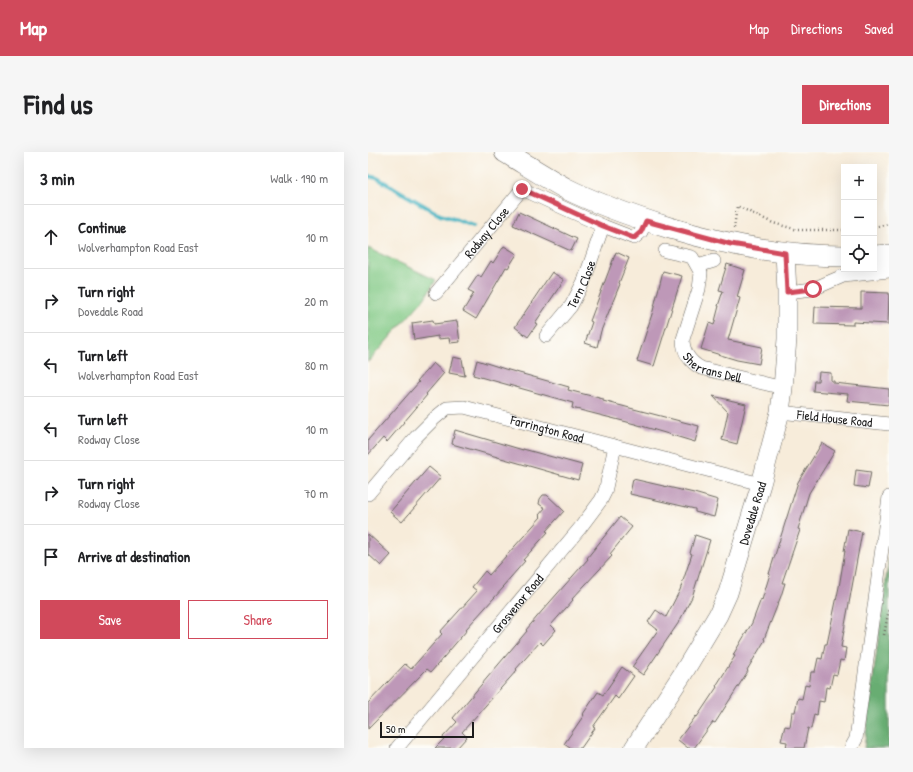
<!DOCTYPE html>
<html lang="en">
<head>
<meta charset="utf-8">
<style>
  body { margin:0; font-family:"Patrick Hand",sans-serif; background:#f6f6f6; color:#202124 }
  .controls { position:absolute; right:12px; top:12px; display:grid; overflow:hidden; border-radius:0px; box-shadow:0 4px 16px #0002 }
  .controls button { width:36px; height:36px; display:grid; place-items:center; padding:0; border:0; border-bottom:1px solid #e0e0e0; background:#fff; color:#202124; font:20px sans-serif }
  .scale { position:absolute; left:12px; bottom:10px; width:94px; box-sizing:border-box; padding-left:4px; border:2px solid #1c1c1c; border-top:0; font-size:11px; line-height:14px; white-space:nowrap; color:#1c1c1c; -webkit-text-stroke:3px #fdfcf7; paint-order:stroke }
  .stop { position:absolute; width:12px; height:12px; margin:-9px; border:3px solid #d1495b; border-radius:50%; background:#fff }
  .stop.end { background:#d1495b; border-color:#fff; box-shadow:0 1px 4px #0008 }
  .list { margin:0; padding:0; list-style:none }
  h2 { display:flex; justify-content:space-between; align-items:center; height:52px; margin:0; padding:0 16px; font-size:17px }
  h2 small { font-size:13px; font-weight:400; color:#757577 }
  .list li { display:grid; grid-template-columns:26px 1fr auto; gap:12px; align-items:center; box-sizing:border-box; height:64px; padding:0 16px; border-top:1px solid #e0e0e0 }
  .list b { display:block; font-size:15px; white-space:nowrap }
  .list p { margin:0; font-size:13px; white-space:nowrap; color:#757577 }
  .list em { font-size:13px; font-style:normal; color:#757577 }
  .actions { display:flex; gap:8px; padding:12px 16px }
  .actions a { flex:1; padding:9px 0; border:1px solid #d1495b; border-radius:0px; text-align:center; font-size:14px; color:#d1495b }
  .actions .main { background:#d1495b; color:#fff }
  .icon { flex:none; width:22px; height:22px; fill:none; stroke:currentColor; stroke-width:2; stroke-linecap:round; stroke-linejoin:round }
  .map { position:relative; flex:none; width:521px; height:596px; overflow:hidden; border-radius:0px }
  header { display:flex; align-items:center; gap:24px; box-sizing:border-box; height:56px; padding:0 20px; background:#d1495b; color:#fff }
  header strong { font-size:19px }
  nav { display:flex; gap:22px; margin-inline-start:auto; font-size:14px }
  .intro { display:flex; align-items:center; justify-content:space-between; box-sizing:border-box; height:96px; padding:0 24px }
  h1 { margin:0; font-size:28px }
  .button { padding:10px 18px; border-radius:0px; background:#d1495b; color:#fff; font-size:14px; font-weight:700 }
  main { display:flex; gap:24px; padding:0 24px }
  aside { flex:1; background:#fff; border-radius:0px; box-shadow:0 4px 16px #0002 }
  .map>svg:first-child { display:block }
  .green { fill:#81c985; stroke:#4e7250 }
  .forest { fill:#68ad72; stroke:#426447 }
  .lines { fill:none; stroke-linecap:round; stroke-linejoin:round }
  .stream { stroke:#49b6c4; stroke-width:4 }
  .building { fill:#be98b8 }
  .street-casing { stroke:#69655e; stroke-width:14 }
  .secondary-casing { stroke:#69655e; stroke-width:20 }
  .primary-casing { stroke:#69655e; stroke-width:22 }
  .path { stroke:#69655e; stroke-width:2.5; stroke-dasharray:1 3; stroke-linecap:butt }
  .street { stroke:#fff; stroke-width:13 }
  .secondary { stroke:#fff; stroke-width:19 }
  .primary { stroke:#fff; stroke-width:21 }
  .route { stroke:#d1495b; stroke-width:5 }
  .labels { text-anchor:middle; stroke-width:4; stroke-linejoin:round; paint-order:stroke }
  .street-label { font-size:13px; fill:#1c1c1c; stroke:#fdfcf7 }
</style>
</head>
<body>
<header>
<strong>Map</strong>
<nav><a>Map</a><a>Directions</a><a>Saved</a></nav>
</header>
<div class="intro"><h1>Find us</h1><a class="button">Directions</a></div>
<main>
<aside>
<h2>3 min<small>Walk · 190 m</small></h2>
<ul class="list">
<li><svg class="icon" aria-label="ahead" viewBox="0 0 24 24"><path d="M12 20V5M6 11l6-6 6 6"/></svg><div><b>Continue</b><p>Wolverhampton Road East</p></div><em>10 m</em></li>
<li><svg class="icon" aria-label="right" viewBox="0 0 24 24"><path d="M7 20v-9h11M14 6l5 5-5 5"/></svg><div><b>Turn right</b><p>Dovedale Road</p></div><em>20 m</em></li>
<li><svg class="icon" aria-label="left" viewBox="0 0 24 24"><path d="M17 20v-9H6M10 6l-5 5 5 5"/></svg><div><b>Turn left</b><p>Wolverhampton Road East</p></div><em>80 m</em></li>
<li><svg class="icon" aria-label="left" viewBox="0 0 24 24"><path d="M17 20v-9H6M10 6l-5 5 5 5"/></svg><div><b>Turn left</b><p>Rodway Close</p></div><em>10 m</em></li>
<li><svg class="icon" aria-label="right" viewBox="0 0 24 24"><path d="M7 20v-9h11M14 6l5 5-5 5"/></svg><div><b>Turn right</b><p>Rodway Close</p></div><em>70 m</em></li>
<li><svg class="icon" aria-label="arrive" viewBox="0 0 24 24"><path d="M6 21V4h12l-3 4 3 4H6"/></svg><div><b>Arrive at destination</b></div></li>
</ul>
<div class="actions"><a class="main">Save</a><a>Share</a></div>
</aside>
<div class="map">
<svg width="521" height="596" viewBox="0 0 521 596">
  <rect width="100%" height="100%" fill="#fdfcf7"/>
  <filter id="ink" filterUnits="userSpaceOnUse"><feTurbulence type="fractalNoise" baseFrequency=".025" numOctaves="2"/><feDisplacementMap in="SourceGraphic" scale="8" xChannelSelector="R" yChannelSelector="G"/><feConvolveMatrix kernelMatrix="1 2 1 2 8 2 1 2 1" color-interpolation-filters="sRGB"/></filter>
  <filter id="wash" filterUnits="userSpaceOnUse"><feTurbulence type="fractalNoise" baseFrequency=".012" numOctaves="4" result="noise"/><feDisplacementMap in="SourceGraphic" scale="16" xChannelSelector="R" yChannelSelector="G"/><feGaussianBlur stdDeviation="0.9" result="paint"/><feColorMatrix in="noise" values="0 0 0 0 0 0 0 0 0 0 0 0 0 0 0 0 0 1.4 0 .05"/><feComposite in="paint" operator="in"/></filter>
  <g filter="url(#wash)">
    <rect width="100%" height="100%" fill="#f7ecda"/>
    <polygon class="green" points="0,96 68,128 56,147 0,210"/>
    <polygon class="forest" points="521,404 521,596 496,596"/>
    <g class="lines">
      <polyline class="stream" points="0,24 9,26 72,63 89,68 105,74"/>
    </g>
    <g id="blocks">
      <g class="building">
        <polygon points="151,60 209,87 203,99 145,73"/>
        <polygon points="136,94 149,102 140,116 138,115 108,167 95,159 106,141 100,138 110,123 113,125 123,109 125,111"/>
        <polygon points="248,100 261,106 251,131 252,132 233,179 229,195 217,191 224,170 222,169"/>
        <polygon points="359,112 377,118 369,145 372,146 360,188 394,195 391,212 369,208 333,197 341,171 346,173 351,154 350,154 355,139 351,138"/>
        <polygon points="295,119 314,124 286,214 269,209 285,159"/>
        <polygon points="184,120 196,128 167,171 169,172 160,185 147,175"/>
        <polygon points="493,140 521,141 520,172 485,170 485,173 446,172 447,155 493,156"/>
        <polygon points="65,168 66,172 89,169 92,190 82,191 81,186 70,187 70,184 46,188 44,171"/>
        <polygon points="85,205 94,207 97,224 81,221"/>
        <polygon points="109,208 137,217 201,235 200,238 235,247 235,249 331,274 327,290 267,272 204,256 205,251 105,223"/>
        <polygon points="65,211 76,221 58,242 59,243 19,290 15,286 0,303 0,288 51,230 49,229"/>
        <polygon points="451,220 463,221 463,229 466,229 466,231 521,237 521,253 479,249 480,242 445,239 446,229 450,229"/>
        <polygon points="345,244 378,252 369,292 354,288 360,260"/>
        <polygon points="87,278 155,298 155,297 214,313 210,328 84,292"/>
        <polygon points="454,291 467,299 441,341 430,377 432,378 414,431 417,431 413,444 396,487 397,488 379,518 380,519 347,571 345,570 326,596 320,596 310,588 328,564 329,565 349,535 348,534 367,504 365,503 384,471 393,447 394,448 402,422 401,422 430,330"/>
        <polygon points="61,315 73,325 34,370 22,360"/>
        <polygon points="488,318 503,320 500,336 486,334"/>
        <polygon points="265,327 326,341 350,348 346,365 327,360 327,357 262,342"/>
        <polygon points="175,343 179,343 196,359 178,379 180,380 155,408 157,409 135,434 136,435 126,446 98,477 99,478 63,520 59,517 0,577 0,551 37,512 43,517 74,482 72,480 109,439 104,435 117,419 121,423 173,365 171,363 177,356 171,352 172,347"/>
        <polygon points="252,365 264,375 242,402 244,404 204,447 205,448 183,473 188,478 175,493 172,490 148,517 149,518 94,580 99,585 89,596 67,596 76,587 75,585 89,570 85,566 159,479 158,478 174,459 220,407 219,406"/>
        <polygon points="480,377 494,380 473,495 478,496 476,509 472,508 469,523 465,522 462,536 458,535 456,550 451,549 449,563 446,562 443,577 440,576 436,596 418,596 419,590 413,589 417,574 422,575 424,560 427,560 430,546 434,547 437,533 441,534 443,520 447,520 450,506 454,507 457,492 459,492 471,435 477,399 476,399"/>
        <polygon points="0,382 23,403 13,414 0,402"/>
        <polygon points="327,383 342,388 324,445 311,470 275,523 264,515 290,478 280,470 288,458 298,465 312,438 324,402 322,401"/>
        <polygon points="254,515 266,524 250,547 247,544 225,575 227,576 213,596 202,596 196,592 216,563 215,562 230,540 235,543"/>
      </g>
    </g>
  </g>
  <g filter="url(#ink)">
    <use href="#blocks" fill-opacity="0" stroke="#69655e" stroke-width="1"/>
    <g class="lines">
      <g class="street-casing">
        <g id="street">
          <path id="s1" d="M297 99 324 105 333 121 331 137 315 187C315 200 322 210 333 216L415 236"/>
          <polyline points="330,114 346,109"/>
          <polyline points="419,140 445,137 475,124 521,119"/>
          <path id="s2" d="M68 141 154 37 235 74 266 86 273 80 278 69"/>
          <path id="s3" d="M178 184 203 154 216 129 235 74"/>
          <path id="s4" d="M412 260 521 272"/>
          <path id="s5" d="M0 342 48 285 67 266 79 256 96 255 393 332"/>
          <path id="s6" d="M29 596 212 376 233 348 237 340 247 294"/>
          <polyline points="483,596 488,587 521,345"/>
        </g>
      </g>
      <g class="secondary-casing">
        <g id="secondary">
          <path id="s7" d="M266 596 314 523 350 463 360 441 393 332 412 260 415 236 419 187V140L417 101"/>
        </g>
      </g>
      <g class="primary-casing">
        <g id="primary">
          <path d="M137 0C157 12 177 25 197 36 231 53 266 65 302 76 359 93 417 104 476 104"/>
          <polyline points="506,104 521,103"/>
        </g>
      </g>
      <g class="path">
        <polyline points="506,75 521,72"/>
        <polyline points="366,76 369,54 405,71 430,78 476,78"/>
        <polyline points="516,483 521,457"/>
      </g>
      <use href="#street" class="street"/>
      <use href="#secondary" class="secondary"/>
      <use href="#primary" class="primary"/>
    </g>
  </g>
  <g class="lines" filter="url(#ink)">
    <polyline class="route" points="154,37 235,74 266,86 273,80 278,69 363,92 417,101 419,140 445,137"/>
  </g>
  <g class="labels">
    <g class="street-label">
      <text dy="5" stroke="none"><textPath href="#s2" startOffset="79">Rodway Close</textPath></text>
      <text dy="5" stroke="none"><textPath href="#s3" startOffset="63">Tern Close</textPath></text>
      <text dy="5" stroke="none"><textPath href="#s1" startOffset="161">Sherrans Dell</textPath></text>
      <text dy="5" stroke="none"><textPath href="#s4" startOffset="55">Field House Road</textPath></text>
      <text dy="5" stroke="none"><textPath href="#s5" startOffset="220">Farrington Road</textPath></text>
      <text dy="5" stroke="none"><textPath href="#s7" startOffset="265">Dovedale Road</textPath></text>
      <text dy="5" stroke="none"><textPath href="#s6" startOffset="188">Grosvenor Road</textPath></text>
    </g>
  </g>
</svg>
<div class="controls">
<button>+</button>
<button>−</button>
<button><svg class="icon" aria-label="locate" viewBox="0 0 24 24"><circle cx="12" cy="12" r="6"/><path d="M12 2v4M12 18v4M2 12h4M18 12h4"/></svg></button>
</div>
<div class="scale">50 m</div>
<div class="stop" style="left:445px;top:137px"></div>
<div class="stop end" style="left:154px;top:37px"></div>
</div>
</main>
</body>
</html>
